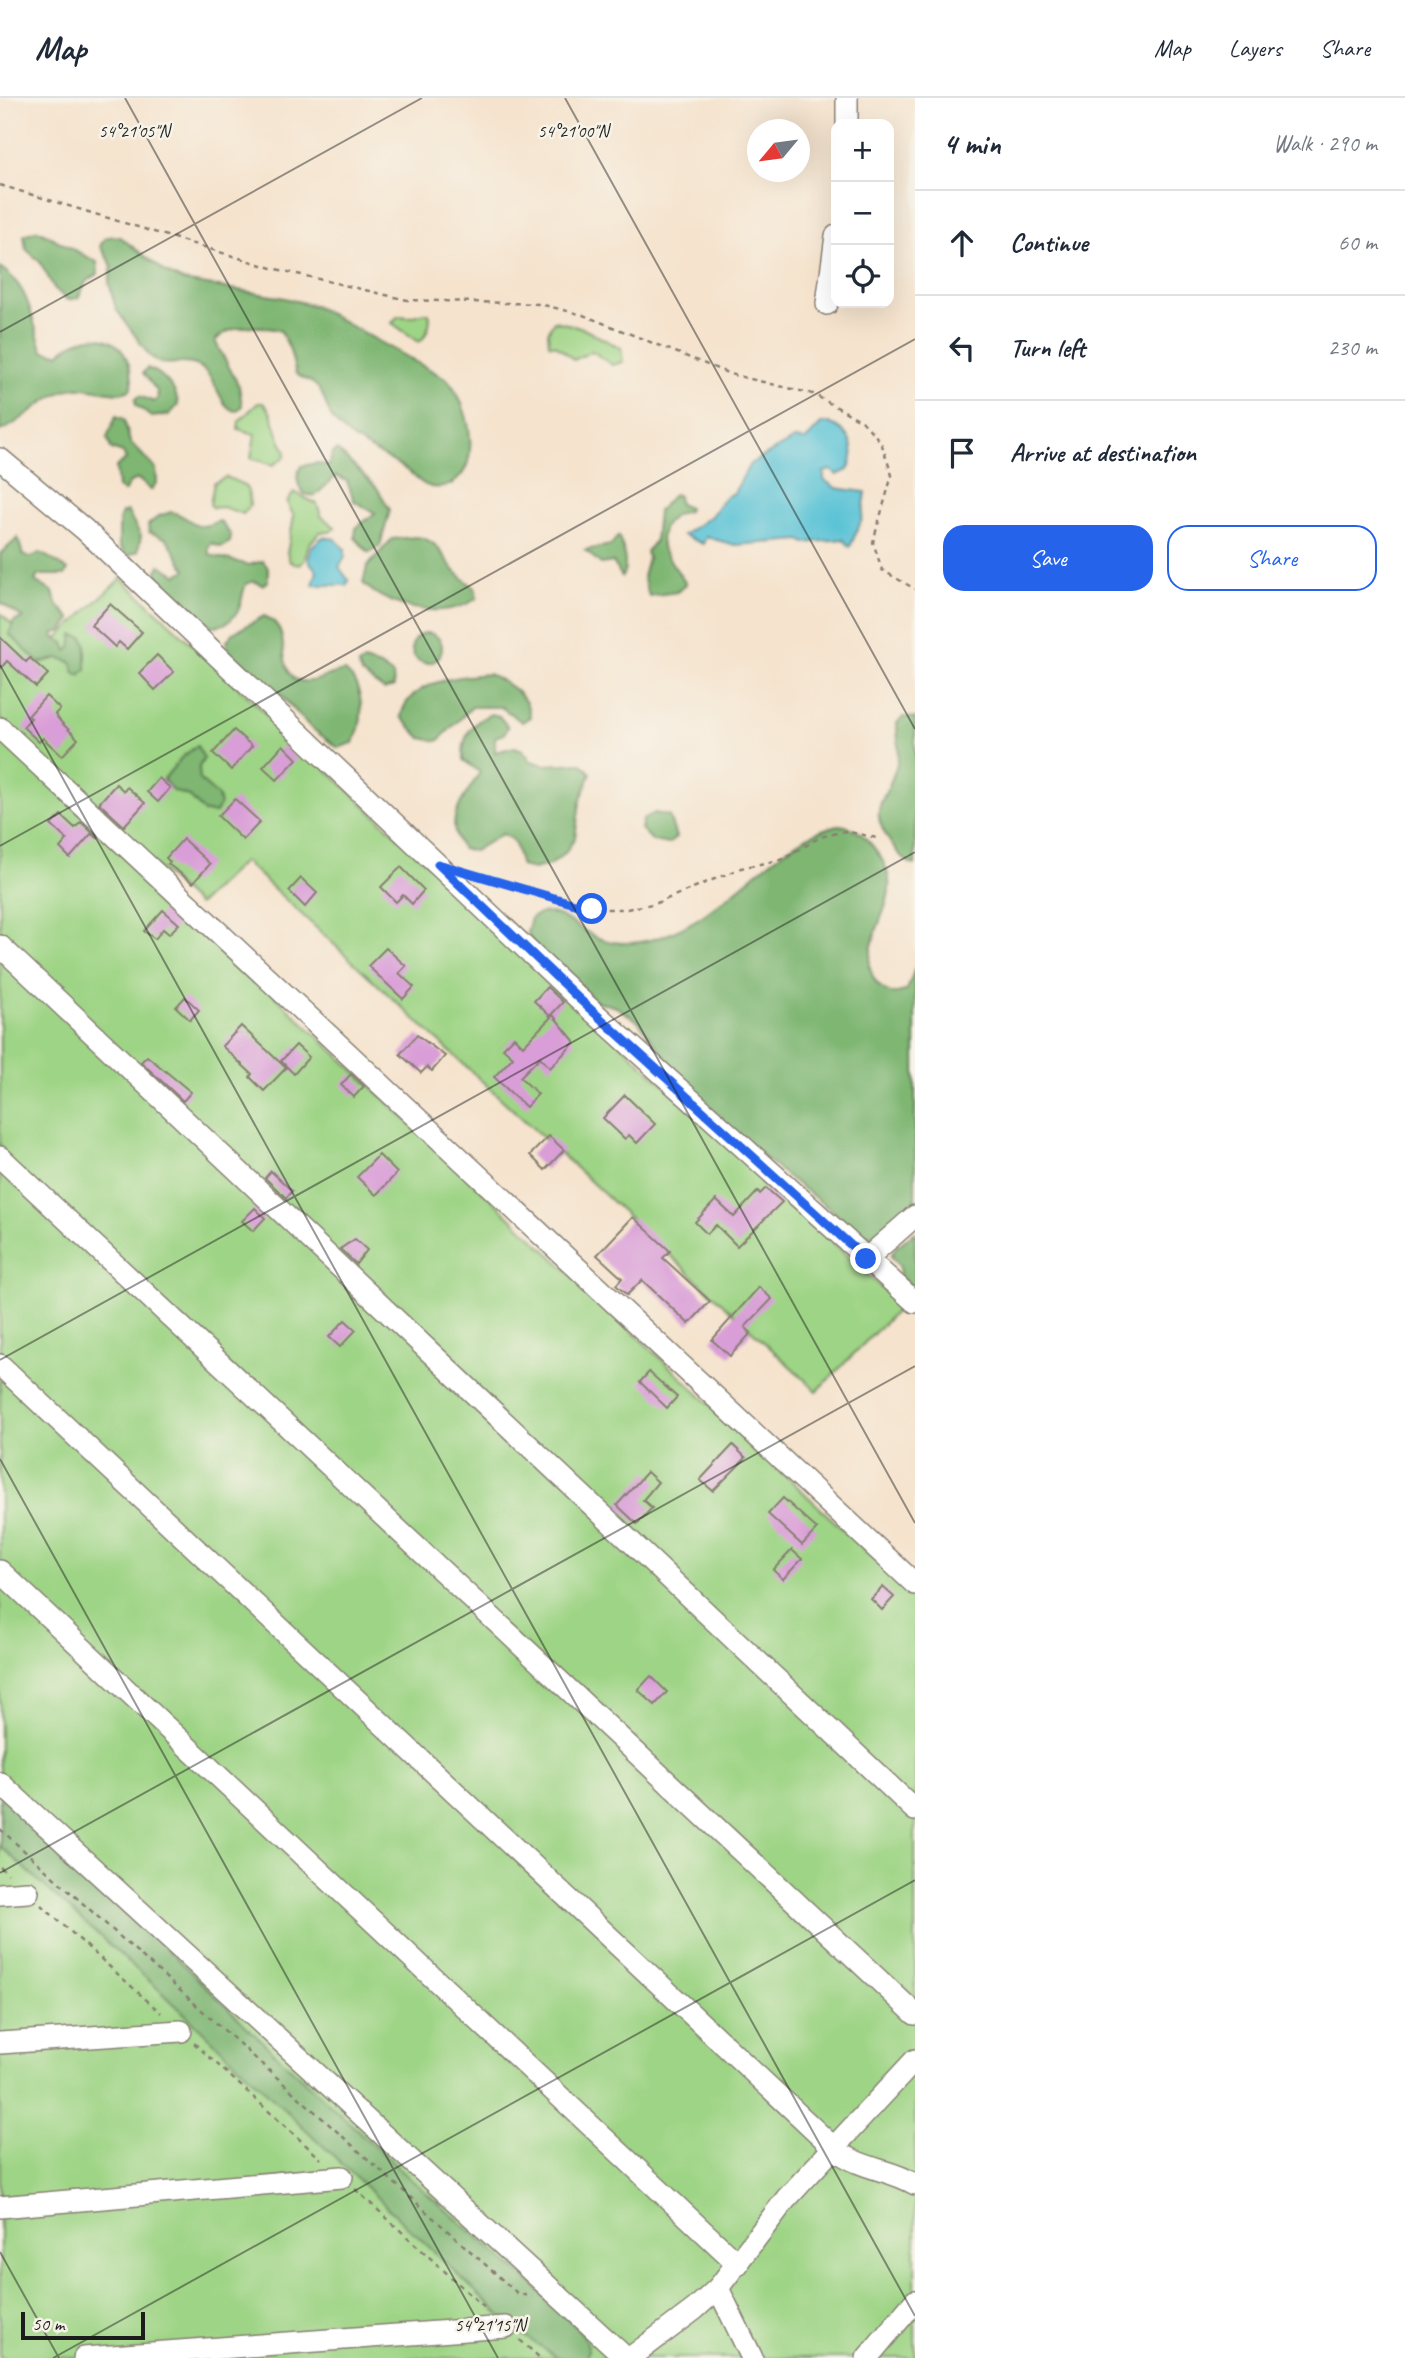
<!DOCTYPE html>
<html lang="en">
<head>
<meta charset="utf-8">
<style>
  body { margin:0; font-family:Caveat,sans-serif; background:#f2f2f3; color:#1f2937 }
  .controls { position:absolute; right:21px; top:21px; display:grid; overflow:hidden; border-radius:14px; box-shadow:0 7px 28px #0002 }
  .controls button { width:63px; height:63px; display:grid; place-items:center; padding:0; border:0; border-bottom:2px solid #e0e1e3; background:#fff; color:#1f2937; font:35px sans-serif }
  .compass { position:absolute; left:747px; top:21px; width:63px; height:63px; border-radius:50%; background:#fff; box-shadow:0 7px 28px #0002; rotate:241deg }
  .scale { position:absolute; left:21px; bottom:18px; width:124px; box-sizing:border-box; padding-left:7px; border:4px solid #1c1c1c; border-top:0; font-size:19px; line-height:24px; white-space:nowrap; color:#1c1c1c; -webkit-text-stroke:5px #f7f3e8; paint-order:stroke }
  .stop { position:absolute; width:21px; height:21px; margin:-16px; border:5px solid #2563eb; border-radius:50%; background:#fff }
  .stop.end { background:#2563eb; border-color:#fff; box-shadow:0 2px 7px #0008 }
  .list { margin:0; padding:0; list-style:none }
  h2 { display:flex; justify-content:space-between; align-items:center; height:91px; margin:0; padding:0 28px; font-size:30px }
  h2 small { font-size:23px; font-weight:400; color:#747a83 }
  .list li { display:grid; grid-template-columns:46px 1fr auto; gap:21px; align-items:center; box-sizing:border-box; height:105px; padding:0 28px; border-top:2px solid #e0e1e3 }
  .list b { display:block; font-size:26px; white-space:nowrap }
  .list em { font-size:23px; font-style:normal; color:#747a83 }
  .actions { display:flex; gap:14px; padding:21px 28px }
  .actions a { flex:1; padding:16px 0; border:2px solid #2563eb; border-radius:21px; text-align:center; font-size:24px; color:#2563eb }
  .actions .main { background:#2563eb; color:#fff }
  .icon { flex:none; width:38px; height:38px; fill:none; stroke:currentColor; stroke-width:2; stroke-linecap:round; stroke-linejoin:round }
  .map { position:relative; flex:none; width:915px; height:2260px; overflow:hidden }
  header { display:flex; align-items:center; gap:42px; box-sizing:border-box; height:98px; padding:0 35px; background:#fff; border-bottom:2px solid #e0e1e3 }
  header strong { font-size:33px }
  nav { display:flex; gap:38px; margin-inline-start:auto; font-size:24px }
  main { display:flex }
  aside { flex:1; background:#fff }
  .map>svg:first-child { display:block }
  .green { fill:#9ed485; stroke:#5d7850; stroke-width:2 }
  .forest { fill:#7eb672; stroke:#4d6947; stroke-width:2 }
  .water { fill:#5ac3d6; stroke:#3b7079; stroke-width:2 }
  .building { fill:#d99dd7 }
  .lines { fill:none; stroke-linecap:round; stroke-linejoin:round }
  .minor-casing { stroke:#888074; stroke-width:24 }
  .path { stroke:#888074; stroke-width:2.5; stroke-dasharray:5 5; stroke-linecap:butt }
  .minor { stroke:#fff; stroke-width:21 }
  .route { stroke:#2563eb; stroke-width:9 }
  .ticks { fill:none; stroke:#1c1c1c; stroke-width:2; stroke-opacity:0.45 }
  .ticks-label { font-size:18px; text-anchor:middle; fill:#1c1c1c; stroke:#f7f3e8; stroke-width:5; stroke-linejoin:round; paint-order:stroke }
</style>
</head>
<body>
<header>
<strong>Map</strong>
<nav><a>Map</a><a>Layers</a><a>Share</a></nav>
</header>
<main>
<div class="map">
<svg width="915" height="2260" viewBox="0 0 915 2260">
  <rect width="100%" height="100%" fill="#f7f3e8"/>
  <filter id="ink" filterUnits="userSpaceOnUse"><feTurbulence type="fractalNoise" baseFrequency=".0143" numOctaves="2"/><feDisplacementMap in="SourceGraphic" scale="14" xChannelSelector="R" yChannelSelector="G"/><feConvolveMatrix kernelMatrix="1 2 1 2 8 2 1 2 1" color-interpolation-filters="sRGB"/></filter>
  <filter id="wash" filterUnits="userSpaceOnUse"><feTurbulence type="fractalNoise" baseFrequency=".00686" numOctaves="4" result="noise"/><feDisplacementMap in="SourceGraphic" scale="28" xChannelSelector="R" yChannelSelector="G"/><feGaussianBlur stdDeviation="1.57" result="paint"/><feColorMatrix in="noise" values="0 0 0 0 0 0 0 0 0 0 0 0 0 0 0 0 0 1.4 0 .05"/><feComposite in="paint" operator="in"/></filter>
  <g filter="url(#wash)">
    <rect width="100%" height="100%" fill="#f5e3cd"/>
    <g class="green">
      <path d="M425 215 429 216C432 223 426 240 419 244L392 225 398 218 409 219Z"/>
      <polygon points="554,223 580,229 621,250 623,264 612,267 592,253 574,262 556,247 549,246 548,234"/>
      <path d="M258 305H263C277 317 274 338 286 352L285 359 273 367 251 360 255 336 238 331 239 323Z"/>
      <path d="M226 379C245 387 249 386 250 408L243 416 223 409 213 410 210 406 214 385Z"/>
      <polygon points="294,394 317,406 321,418 335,429 330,434 320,434 309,446 304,463 299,467 290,464 287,455 294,418 287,405"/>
      <polygon points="121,480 901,1208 817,1293 244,763 198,807 0,621 0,515 42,555"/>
      <polygon points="0,640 915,1499 915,2260 0,2260"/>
    </g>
    <g class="forest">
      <polygon points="38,132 97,164 98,176 86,184 78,200 67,202 54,190 40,164 26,151 24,137"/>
      <path d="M113 138 120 139 167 175 183 183 285 200 315 208 447 281C468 303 485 368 451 386 442 390 434 391 426 387 419 384 415 378 409 374 385 356 353 347 334 323 325 312 326 295 314 286 308 281 302 281 296 276L290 252 281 233C260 227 230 225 215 243L239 288 242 308 237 313C219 311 218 282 203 271 190 261 174 267 160 265L149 257 116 211 109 185 112 168 100 148 105 140Z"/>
      <path d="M0 169C32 191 30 220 43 253L59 256C86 230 123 234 131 274 132 279 133 285 131 290 123 302 88 287 74 290 43 297 23 325 0 333Z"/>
      <path d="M147 270C162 274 178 292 178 307L169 317 151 319 136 307 135 301 140 298 154 304 158 300 157 293 143 275Z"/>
      <polygon points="116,318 124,321 130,344 156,371 157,384 151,392 138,381 130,384 124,394 118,389 116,369 126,361 123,355 111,351 107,339"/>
      <path d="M337 352 377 390 390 412 380 448 369 455 355 440 356 430 375 415 354 403 347 383 336 378 315 398 304 396C297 387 295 378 301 368L317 365 329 368 332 356Z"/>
      <path d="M674 396 678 398 679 406 689 410 688 413C670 416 658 430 662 449 662 452 682 479 686 486L677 494 649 498 643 479 648 460 646 454 655 443 658 413Z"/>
      <polygon points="127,413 141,438 138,453 128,458 119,448 119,422 122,415"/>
      <path d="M171 414C185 416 192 428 203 428 208 428 215 424 220 423L231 437 230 444 221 449 211 445 208 451 210 457 249 467 263 463 268 470V483L262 487 254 483 246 486C241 496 243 507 236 516 210 550 175 503 158 484L155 477 160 467 177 477 186 472 167 441 149 434 148 427 159 418Z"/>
      <path d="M618 438C624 448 628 470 622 479L613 464 601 466 585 452 611 447Z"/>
      <path d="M417 439C438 442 442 457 454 472 460 479 468 484 475 490L477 500C446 523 389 511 363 485L367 469 392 441Z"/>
      <path d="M18 440 23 457 30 460 39 455C44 456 65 469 68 472L65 477H38L35 483 53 494 56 505 71 521 62 533 53 536 54 540 64 545 67 553 71 550 73 537 83 539 86 547V571L80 577 75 575 71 564 59 560 39 565 9 536 14 523 23 520 0 504V456Z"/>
      <path d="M264 518C293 529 275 559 294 581 314 589 325 575 345 573 365 589 365 624 353 645L338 650 310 629 279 595 228 553 226 544 233 535Z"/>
      <circle cx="427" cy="550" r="15"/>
      <polygon points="364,563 380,568 393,577 394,589 384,592 362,576 358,567"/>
      <path d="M489 576C507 585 529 597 530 619L522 624 501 609H472L438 643 421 640 401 619C407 583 459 578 489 576Z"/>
      <path d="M491 616 499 618 508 629 504 636 495 639V654L515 649 523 652 531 663 545 667 581 665 591 675 580 704 575 740 566 754 550 767 533 771 521 768C515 754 520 742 502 736L474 753 462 751C442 720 465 700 480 674L463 662C462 640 470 625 491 616Z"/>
      <path d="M903 619 915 620V767C906 765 900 757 894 750 865 709 884 709 896 669 901 653 897 641 897 625Z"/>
      <polygon points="197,648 204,660 199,669 200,682 218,698 220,707 216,715 204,714 189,698 173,693 163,682 182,659"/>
      <polygon points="655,715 669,718 676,739 669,746 653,743 641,731 643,721"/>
      <path d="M838 727C852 728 861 734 870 745 912 793 873 814 870 862 868 882 887 903 907 892L915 870V1105L887 1131 871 1139 861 1135 780 1073 693 996 638 923 616 909 596 903 533 845 527 834 531 820C556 804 575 831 598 840 611 845 626 846 640 844 721 831 764 745 838 727Z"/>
      <polygon points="915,1134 915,1192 899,1179 900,1169 891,1158 896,1149"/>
      <polygon points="0,1689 273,1954 417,2087 532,2186 583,2236 588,2252 586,2260 558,2260 517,2233 167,1899 0,1748"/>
    </g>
    <g class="water">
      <path d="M829 325C851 334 858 350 848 372L837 377 831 372 824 374V382L836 390 866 394 862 421 850 449 843 441 805 445 801 442 735 447 706 439 703 446 683 437 711 418 725 399 734 395 750 366 794 341 806 342 821 326Z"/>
      <polygon points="323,439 335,441 345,451 345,459 339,469 349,483 346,487 313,487 317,473 308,462 312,448"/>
    </g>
    <g id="blocks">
      <g class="building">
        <polygon points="110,506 142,534 127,551 119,544 115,549 91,527"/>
        <polygon points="0,539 26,564 30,560 48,576 36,589 7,563 0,571"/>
        <polygon points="157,557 174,574 155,592 139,575"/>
        <polygon points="46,598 60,611 55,616 60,623 78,641 62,658 43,640 39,644 23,629 31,620 28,618"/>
        <polygon points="234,632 252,648 231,672 213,655"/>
        <polygon points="283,647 297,661 277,682 263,669"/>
        <polygon points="159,680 170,690 158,704 147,694"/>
        <polygon points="116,686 124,693 127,689 145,705 124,728 99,705"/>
        <polygon points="235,701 260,724 243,742 218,718"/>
        <polygon points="61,717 75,730 81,724 99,741 91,736 70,760 60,750 67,742 51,727"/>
        <polygon points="183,741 210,766 193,785 168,766 170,764 166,760"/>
        <polygon points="401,769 424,792 412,806 403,797 396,804 381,789"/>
        <polygon points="301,780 317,795 305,809 289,793"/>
        <polygon points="163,812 179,826 169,836 163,831 155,841 144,833"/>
        <polygon points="386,850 406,868 399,875 414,889 403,901 368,868"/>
        <polygon points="547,889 563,904 550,918 534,903"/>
        <polygon points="185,899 199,912 190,922 176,909"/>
        <polygon points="553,917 575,944 550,970 540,959 520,979 538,996 526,1009 494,979 513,959 503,950 514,939 523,948"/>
        <polygon points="241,928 286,970 264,993 250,979 252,976 222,948"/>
        <polygon points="417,937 445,958 432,973 427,969 421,975 400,956"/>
        <polygon points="296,947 309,959 294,976 281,963"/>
        <polygon points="147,958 191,994 183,1003 141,964"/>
        <polygon points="351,976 364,988 354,999 341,987"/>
        <polygon points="625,997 655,1026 637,1045 629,1037 625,1041 603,1020"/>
        <polygon points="549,1038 564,1052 545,1072 530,1057"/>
        <polygon points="379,1057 397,1075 376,1097 357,1079"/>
        <polygon points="271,1073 292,1093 286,1100 265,1080"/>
        <polygon points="766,1090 782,1104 737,1148 716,1127 707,1136 695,1124 716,1102 734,1119 758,1093 760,1096"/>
        <polygon points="255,1110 265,1120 253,1133 242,1123"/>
        <polygon points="633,1119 670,1153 663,1160 710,1203 689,1226 642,1182 627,1197 616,1187 622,1180 597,1157"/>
        <polygon points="355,1141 367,1152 356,1166 340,1151"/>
        <polygon points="759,1189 772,1201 745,1229 751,1235 730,1258 712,1242"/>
        <polygon points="345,1222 356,1232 340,1249 329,1239"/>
        <polygon points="649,1274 677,1299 667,1310 640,1284"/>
        <polygon points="733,1347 746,1360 713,1393 700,1382"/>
        <polygon points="647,1374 658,1384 643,1402 652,1410 637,1426 617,1407"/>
        <polygon points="783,1400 817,1431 802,1447 768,1416"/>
        <polygon points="792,1452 802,1461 783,1481 773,1472"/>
        <polygon points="883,1489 894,1499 882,1512 871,1501"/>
        <polygon points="651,1578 667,1594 655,1607 638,1592"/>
      </g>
    </g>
  </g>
  <g filter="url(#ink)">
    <use href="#blocks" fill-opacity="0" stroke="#888074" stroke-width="2"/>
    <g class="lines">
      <g class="minor-casing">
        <g id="minor">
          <polyline points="847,0 847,26"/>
          <polyline points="827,206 836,138"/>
          <polyline points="0,361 85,432 577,899 915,1204"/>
          <polyline points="0,630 915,1486"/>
          <polyline points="0,848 915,1712"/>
          <polyline points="0,1059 915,1916"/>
          <polyline points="866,1161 915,1118"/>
          <path d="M0 1267 835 2051C861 2072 888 2070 915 2086"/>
          <polyline points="0,1473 738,2166"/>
          <polyline points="0,1685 626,2260"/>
          <polyline points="0,1796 28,1794"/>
          <polyline points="0,1945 181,1933"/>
          <polyline points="0,2109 342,2079"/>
          <polyline points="718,2190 752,2260"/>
          <polyline points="84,2260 506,2229"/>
          <polyline points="630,2260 695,2211 718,2190 786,2101 915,1962"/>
          <polyline points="867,2260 915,2203"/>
        </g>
      </g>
      <g class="path">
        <polyline points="0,87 272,170 407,202 540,206 583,217 730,276 813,296 862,323 881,344 892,377 873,444 882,472 915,491"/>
        <polyline points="481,780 592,811 627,811 657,805 741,770 784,761 820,739 845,733 877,740"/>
        <polyline points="0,1731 517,2195 532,2199"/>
        <polyline points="0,1769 8,1776"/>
        <polyline points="41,1807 161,1915"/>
        <polyline points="194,1945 321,2061"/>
        <polyline points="355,2091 487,2212"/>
        <polyline points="520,2242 540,2260"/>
      </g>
      <use href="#minor" class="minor"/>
    </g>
  </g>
  <g class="lines" filter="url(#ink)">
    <polyline class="route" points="592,811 438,766 577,899 866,1161"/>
  </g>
  <path class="ticks" d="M125 0 915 1425M565 0 915 631M0 234 422 0M0 567 915 2218M0 748 915 241M0 1262 915 754M0 1361 498 2260M0 1775 915 1268M0 2154 59 2260M53 2260 915 1782"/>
  <g class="ticks-label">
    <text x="134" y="39">54°21'05"N</text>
    <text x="573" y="39">54°21'00"N</text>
    <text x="490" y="2233">54°21'15"N</text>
  </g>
</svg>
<div class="controls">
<button>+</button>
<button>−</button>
<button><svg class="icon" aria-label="locate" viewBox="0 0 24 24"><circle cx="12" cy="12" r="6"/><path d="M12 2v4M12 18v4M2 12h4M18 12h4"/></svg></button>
</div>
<svg class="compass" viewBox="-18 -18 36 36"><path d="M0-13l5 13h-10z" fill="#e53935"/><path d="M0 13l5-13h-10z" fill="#747a83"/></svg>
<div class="scale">50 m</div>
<div class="stop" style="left:592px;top:811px"></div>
<div class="stop end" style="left:866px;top:1161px"></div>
</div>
<aside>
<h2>4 min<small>Walk · 290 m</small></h2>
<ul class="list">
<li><svg class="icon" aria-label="ahead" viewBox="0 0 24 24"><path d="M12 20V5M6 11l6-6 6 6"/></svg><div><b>Continue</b></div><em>60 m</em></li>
<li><svg class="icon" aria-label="left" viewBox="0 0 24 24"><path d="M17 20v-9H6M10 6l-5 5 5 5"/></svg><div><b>Turn left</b></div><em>230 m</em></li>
<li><svg class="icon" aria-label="arrive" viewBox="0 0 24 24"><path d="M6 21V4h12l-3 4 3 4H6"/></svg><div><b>Arrive at destination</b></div></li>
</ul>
<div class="actions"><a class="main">Save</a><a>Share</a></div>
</aside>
</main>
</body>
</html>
